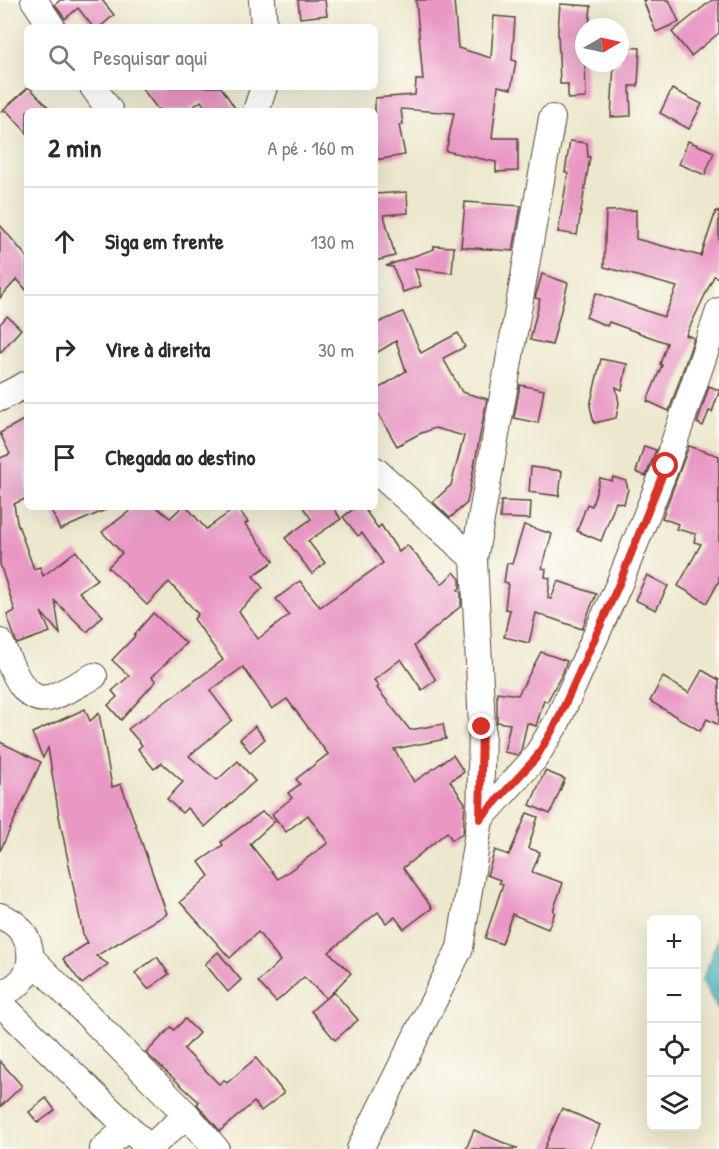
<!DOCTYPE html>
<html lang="pt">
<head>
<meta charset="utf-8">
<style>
  body { margin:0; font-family:"Patrick Hand",sans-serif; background:#f7f7f7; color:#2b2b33 }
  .controls { position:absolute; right:18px; bottom:18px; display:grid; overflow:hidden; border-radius:9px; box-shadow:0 6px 24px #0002 }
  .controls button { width:54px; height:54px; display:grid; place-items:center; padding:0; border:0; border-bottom:2px solid #e1e1e2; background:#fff; color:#2b2b33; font:30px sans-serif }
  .compass { position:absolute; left:575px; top:18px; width:54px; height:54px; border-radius:50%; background:#fff; box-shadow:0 6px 24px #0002; rotate:81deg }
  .stop { position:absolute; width:18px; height:18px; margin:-14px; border:4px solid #d93025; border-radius:50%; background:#fff }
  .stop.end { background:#d93025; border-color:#fff; box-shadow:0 2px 6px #0008 }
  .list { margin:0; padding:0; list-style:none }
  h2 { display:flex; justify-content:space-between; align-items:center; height:78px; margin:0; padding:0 24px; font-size:26px }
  h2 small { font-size:20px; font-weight:400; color:#7c7c81 }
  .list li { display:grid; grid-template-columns:39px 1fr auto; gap:18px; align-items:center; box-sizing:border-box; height:108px; padding:0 24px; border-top:2px solid #e1e1e2 }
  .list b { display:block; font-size:22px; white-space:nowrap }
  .list em { font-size:20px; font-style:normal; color:#7c7c81 }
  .icon { flex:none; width:33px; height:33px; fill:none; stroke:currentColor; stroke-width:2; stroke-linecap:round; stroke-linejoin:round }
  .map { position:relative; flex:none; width:719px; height:1149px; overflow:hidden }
  .search { position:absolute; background:#fff; box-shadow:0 6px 24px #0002; left:24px; top:24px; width:354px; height:66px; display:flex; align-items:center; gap:15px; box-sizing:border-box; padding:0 21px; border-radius:9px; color:#7c7c81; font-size:22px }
  .panel { position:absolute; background:#fff; box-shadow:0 6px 24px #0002; left:24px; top:108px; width:354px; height:402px; border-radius:9px }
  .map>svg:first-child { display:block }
  .water { fill:#46b6bc; stroke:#40706d; stroke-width:1.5 }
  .building { fill:#e998c4 }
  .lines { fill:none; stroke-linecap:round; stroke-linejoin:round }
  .minor-casing { stroke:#564638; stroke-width:28 }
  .minor { stroke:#fff; stroke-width:26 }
  .route { stroke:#d93025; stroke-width:8 }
</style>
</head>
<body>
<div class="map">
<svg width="719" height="1149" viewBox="0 0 719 1149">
  <rect width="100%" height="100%" fill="#fdfcf7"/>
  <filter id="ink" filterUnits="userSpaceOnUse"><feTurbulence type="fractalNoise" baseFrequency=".0167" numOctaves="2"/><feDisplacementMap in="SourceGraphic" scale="12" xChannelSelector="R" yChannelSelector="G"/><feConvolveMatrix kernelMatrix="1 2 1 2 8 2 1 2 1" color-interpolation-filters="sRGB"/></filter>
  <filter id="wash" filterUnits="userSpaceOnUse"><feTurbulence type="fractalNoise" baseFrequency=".008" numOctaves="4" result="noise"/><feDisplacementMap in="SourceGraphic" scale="24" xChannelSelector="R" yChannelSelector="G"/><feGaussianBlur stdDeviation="1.35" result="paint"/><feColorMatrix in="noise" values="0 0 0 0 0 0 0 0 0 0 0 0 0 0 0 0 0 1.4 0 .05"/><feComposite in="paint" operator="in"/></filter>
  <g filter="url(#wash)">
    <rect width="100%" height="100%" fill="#ede8cd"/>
    <polygon class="water" points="719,935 719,1011 702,981"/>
    <g id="blocks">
      <g class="building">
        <polygon points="60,0 102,0 114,15 100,27 93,27 78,8 65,19 55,5"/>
        <polygon points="298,0 325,0 327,15 300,18"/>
        <polygon points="416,0 454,0 458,48 491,58 494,16 515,18 512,60 516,61 511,89 498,86 492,138 518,138 518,171 496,172 496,162 446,151 454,113 401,109 403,125 399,125 405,155 375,160 375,98 415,95 416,80 423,80"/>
        <polygon points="643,0 669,0 679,22 656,32"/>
        <polygon points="712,0 719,0 719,33 691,56 672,32"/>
        <polygon points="560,4 591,6 589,27 584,27 586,98 568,99 568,84 560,84 558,31"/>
        <polygon points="620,47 640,48 638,86 630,86 631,116 611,117 614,63 620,63"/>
        <polygon points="29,87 52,111 27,111 27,133 7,111 2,111"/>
        <polygon points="141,87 221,87 237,111 208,111 201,101 187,111 159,111"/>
        <polygon points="672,89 702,104 689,129 660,113"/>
        <polygon points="570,141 587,143 588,157 590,157 577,235 558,232 568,173 565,172"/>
        <polygon points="688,141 714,152 705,175 679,164"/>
        <polygon points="407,192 408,213 384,215 395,256 375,261 375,194"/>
        <polygon points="465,202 521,206 513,251 461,247"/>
        <polygon points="636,210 636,239 701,256 716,211 719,212 719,278 714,276 686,335 694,338 669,411 647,401 662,365 660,364 667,343 609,322 607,326 586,317 596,293 664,317 677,287 604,267 606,211"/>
        <polygon points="0,225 27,257 27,291 17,279 0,298"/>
        <polygon points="434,246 454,247 452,273 415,269 421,286 403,292 393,267 386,266 434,249"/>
        <polygon points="542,274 568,283 552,345 530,340 540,299 535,298"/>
        <polygon points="403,312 421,353 458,333 465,347 443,358 462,392 487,399 467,503 450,518 433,502 451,485 464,436 435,428 419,434 397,446 375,408 375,391 406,371 396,341 375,354 375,324"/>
        <polygon points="7,316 21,329 0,353 0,324"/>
        <polygon points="601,359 627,364 622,390 616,387 619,403 616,418 594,423 590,406"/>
        <polygon points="520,385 544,390 538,423 514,418"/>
        <polygon points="709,386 719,390 719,392 712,412 709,411 703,426 697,423"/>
        <polygon points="27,418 27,498 14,504 17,522 34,569 40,567 43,576 76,551 97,579 79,592 103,616 87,632 55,601 60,634 41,612 50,632 17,644 7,615 15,611 0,564 0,458 10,454 0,433"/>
        <polygon points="644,446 656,450 646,476 636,472"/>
        <polygon points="689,446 719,456 719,581 707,603 678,586 701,544 694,542 696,534 676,529 678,524 662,518"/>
        <polygon points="531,467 562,471 559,496 529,492"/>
        <polygon points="613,477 626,481 628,489 624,504 616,502 601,541 577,531 587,504 592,506 600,478 612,481"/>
        <polygon points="501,501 531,502 530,519 500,518"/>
        <polygon points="50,507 112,507 60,530"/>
        <polygon points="135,507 156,507 170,518 182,507 187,507 206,529 237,507 248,522 245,524 274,561 253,576 263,588 239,611 258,639 289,615 276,599 300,581 320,607 383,563 362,533 358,536 343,517 356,507 363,507 378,528 381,525 399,552 407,545 442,584 454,572 460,579 460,588 458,590 461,593 461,606 414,646 436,680 422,690 401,659 374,680 379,686 377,688 410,730 443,724 446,739 394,749 414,782 453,755 464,772 450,781 465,803 463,833 452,840 447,832 403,868 432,908 404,929 395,917 386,923 378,912 329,952 351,973 327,998 334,992 358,1020 335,1040 311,1011 326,998 304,977 276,1002 258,982 280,961 258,932 230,958 180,902 209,876 199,862 223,845 221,842 262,812 275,821 250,844 278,879 328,843 308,815 286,832 272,814 292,798 288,793 300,784 296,779 328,754 287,699 272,709 243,667 210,691 232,720 189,756 217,780 238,761 255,781 205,827 187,808 182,813 167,799 183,782 162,763 154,769 138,749 142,745 128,729 223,660 194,619 198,614 169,582 147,605 108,567 122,553 102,532"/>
        <polygon points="303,507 333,507 341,519 308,541 325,563 312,574 285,538 311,519"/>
        <polygon points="524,525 552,534 542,568 546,569 545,577 550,578 548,598 551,599 558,581 596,594 582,629 536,613 529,643 504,637 510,610 505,609 508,583 504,582 507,563 512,564"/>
        <polygon points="647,575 668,586 656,610 635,600"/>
        <polygon points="153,613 186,643 152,677 156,681 121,720 108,705 117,697 112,691 129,676 112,660 135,636 134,635"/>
        <polygon points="541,652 567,661 563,672 547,702 544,700 536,726 527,723 521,751 518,755 504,752 510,724 497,722 497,692 518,695"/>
        <polygon points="702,670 719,680 719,725 707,719 700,731 650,701 663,677 689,693"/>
        <polygon points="85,709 90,721 99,713 112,787 121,784 167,914 96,956 108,964 82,984 63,959 88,943 83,934 59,816 48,748 43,758 32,733"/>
        <polygon points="255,726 265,739 250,752 240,739"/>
        <polygon points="0,742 41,762 0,851"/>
        <polygon points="545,771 565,779 550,814 530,805"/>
        <polygon points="527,813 538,817 528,848 540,852 532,872 563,883 553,911 555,912 548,929 512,914 502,944 485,938 503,884 499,883 500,880 487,875 495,850 509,855"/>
        <polygon points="218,952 241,980 228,992 205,964"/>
        <polygon points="157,957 169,974 148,989 135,973"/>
        <polygon points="185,1019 199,1033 184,1049 219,1084 224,1080 227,1083 256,1058 284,1093 261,1111 254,1102 220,1131 197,1104 199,1102 146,1053 171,1027 174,1030"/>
        <polygon points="0,1061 22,1086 0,1107"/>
        <polygon points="46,1098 55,1110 38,1123 29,1112"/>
        <polygon points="562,1108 600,1125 590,1149 544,1149"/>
        <polygon points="474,1130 518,1149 466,1149"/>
      </g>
    </g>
  </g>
  <g filter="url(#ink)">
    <use href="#blocks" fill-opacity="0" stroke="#564638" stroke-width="1.5"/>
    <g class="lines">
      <g class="minor-casing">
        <g id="minor">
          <polyline points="34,0 52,27"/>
          <polyline points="262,0 264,27"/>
          <polyline points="93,87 110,111"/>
          <polyline points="256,111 264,87"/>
          <polyline points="0,398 27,384"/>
          <polyline points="474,559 552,118"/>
          <path d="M0 642C11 663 22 707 52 697 66 692 80 683 94 676"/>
          <polyline points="480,819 535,758 557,722 619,584 666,466 719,311"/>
          <path d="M0 916C39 929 42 983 0 993"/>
          <polyline points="31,958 187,1115 216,1149"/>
          <polyline points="0,1003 150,1149"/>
          <polyline points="149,1148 187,1115"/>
          <polyline points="103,1149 128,1127"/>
          <polyline points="360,1149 460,948 480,819 482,727 474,559 375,470"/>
        </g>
      </g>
      <use href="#minor" class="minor"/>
    </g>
  </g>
  <g class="lines" filter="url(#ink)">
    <polyline class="route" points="482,727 480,819 536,758 557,722 619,584 666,466"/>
  </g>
</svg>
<div class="controls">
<button>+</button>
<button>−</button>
<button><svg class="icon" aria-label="locate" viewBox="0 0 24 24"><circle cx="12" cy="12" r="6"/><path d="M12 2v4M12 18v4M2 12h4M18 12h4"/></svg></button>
<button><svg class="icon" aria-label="layers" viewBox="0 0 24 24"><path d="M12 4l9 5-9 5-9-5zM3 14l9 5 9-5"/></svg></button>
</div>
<svg class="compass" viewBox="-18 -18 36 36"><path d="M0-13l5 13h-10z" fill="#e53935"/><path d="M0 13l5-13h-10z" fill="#7c7c81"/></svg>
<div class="stop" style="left:666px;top:466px"></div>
<div class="stop end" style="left:482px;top:727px"></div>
<div class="search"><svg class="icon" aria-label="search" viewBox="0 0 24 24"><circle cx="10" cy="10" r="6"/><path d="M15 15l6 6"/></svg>Pesquisar aqui</div>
<section class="panel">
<h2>2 min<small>A pé · 160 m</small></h2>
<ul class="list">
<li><svg class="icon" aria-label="ahead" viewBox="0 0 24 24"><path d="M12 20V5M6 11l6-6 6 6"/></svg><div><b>Siga em frente</b></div><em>130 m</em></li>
<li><svg class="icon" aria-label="right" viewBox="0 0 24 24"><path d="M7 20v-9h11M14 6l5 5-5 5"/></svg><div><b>Vire à direita</b></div><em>30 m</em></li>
<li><svg class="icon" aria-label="arrive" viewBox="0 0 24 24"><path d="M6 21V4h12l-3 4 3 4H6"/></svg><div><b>Chegada ao destino</b></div></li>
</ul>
</section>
</div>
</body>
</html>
